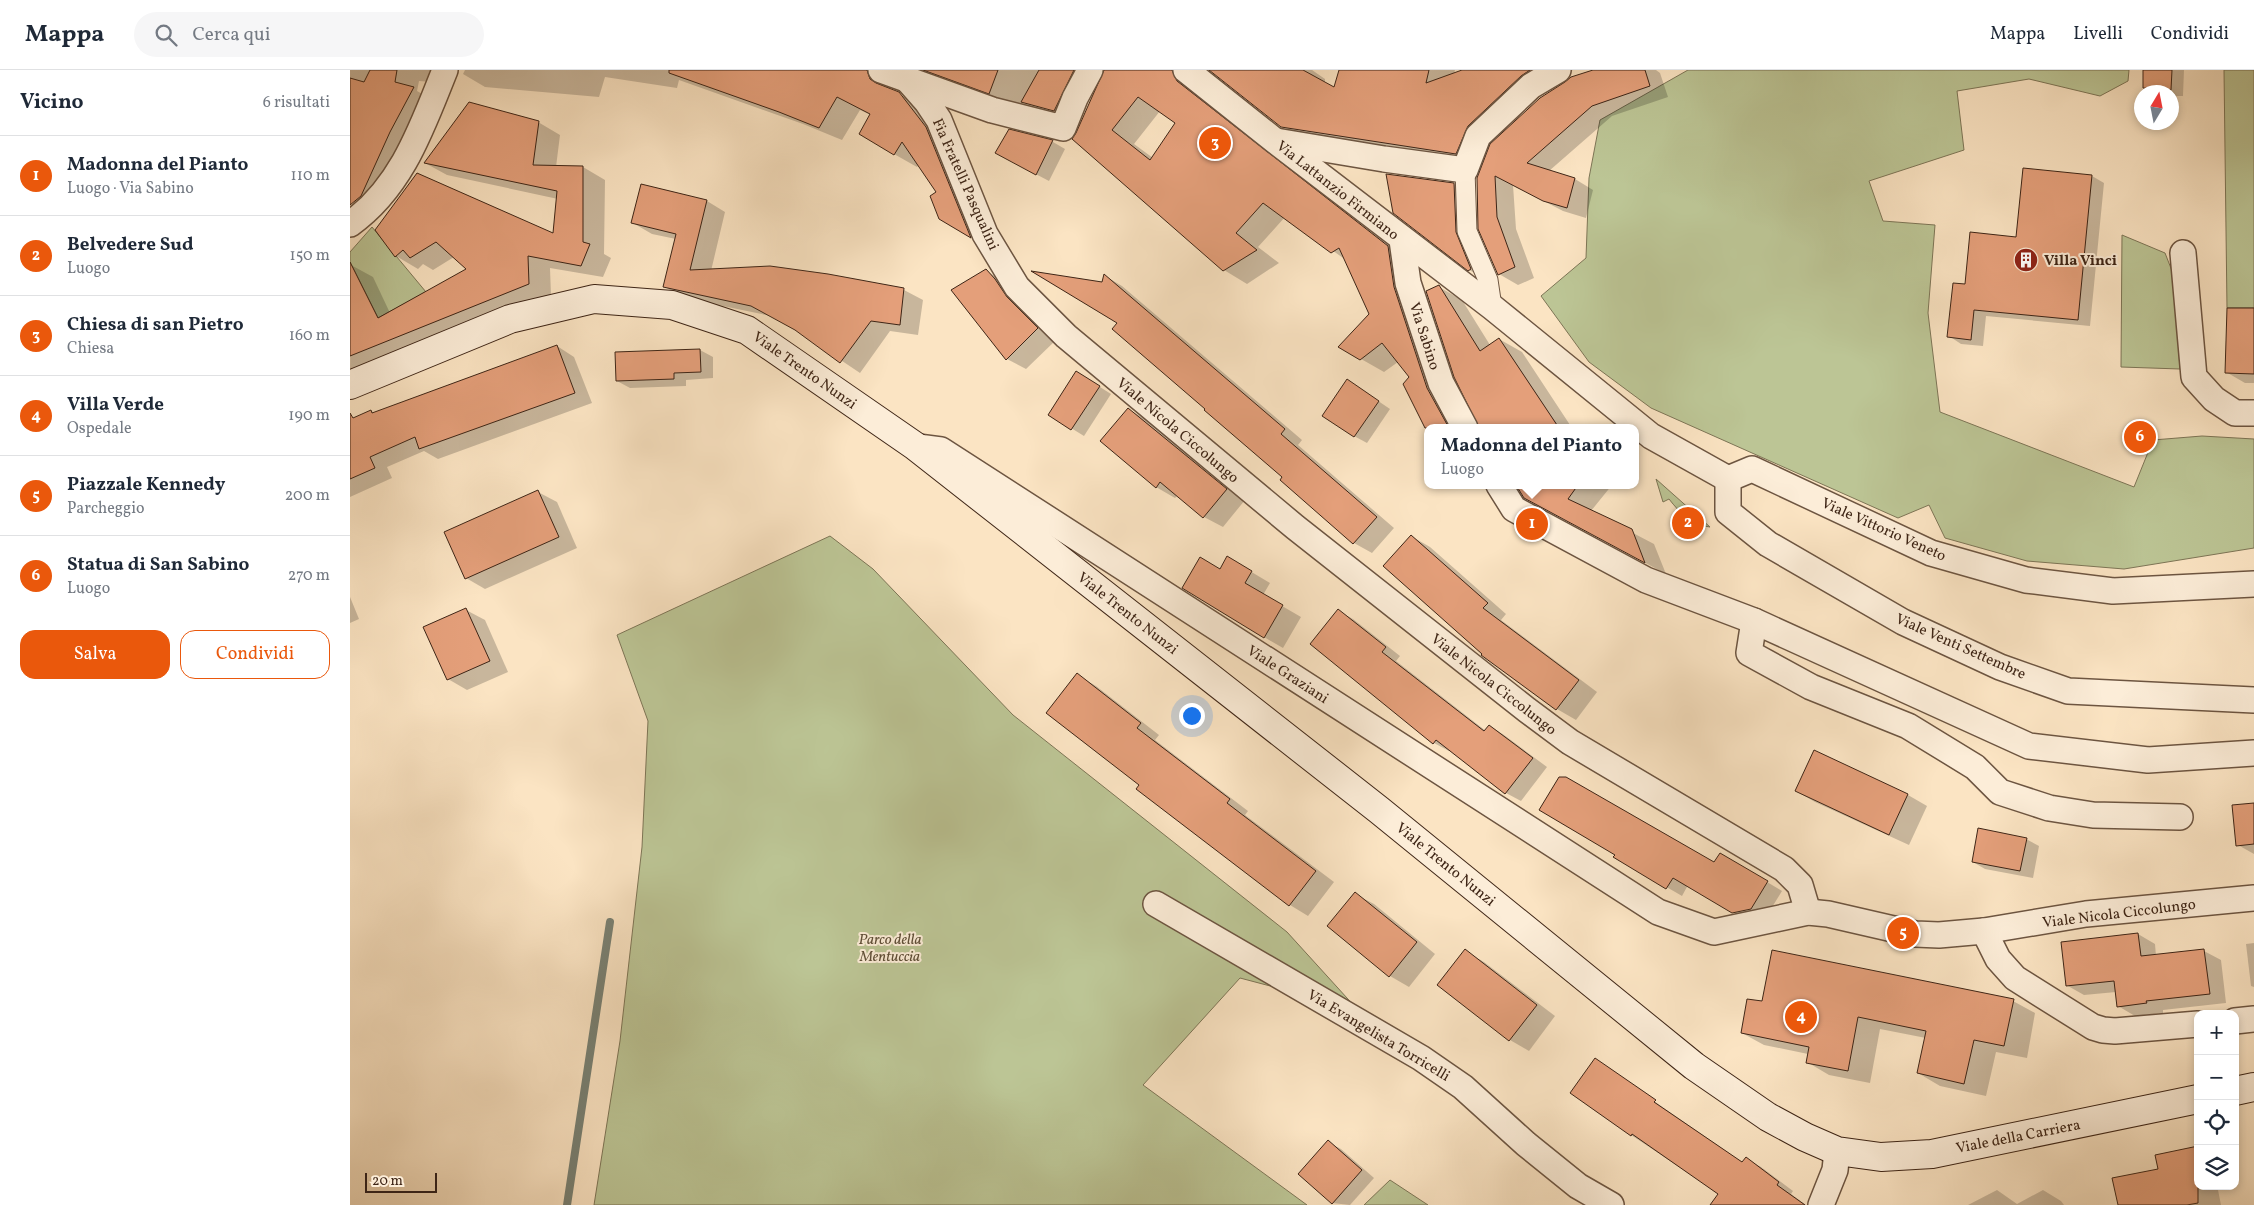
<!DOCTYPE html>
<html lang="it">
<head>
<meta charset="utf-8">
<style>
  body { margin:0; font-family:Vollkorn,serif; background:#f6f6f7; color:#1f2937 }
  .controls { position:absolute; right:15px; bottom:15px; display:grid; overflow:hidden; border-radius:10px; box-shadow:0 2px 8px #0003 }
  .controls button { width:45px; height:45px; display:grid; place-items:center; padding:0; border:0; border-bottom:1px solid #e0e1e3; background:#fff; color:#1f2937; font:25px sans-serif }
  .compass { position:absolute; left:1784px; top:15px; width:45px; height:45px; border-radius:50%; background:#fff; box-shadow:0 2px 8px #0003; rotate:10deg }
  .scale { position:absolute; left:15px; bottom:12px; width:72px; box-sizing:border-box; padding-left:5px; border:2px solid #3e2516; border-top:0; font-size:14px; line-height:18px; white-space:nowrap; color:#3e2516; -webkit-text-stroke:4px #fcedd8; paint-order:stroke }
  .you { position:absolute; left:841px; top:645px; width:18px; height:18px; margin:-12px; border:4px solid #fff; border-radius:50%; background:#1a73e8; box-shadow:0 0 0 8px #1a73e833 }
  .badge { display:grid; place-items:center; width:32px; height:32px; border-radius:50%; background:#ea580c; color:#fff; font-size:16px; font-weight:700 }
  .pin { position:absolute; translate:-50% -50%; border:2px solid #fff; box-shadow:0 1px 5px #0006 }
  .popup { position:absolute; left:1074px; top:354px; width:215px; height:65px; box-sizing:border-box; display:grid; place-content:center; border-radius:10px; background:#fff; filter:drop-shadow(0 1px 4px #0005); font-size:16px; white-space:nowrap; color:#747a83 }
  .popup b { font-size:19px; color:#1f2937 }
  .popup::after { content:''; position:absolute; left:50%; top:100%; margin-left:-10px; border:10px solid transparent; border-top-color:#fff }
  .list { margin:0; padding:0; list-style:none }
  h2 { display:flex; justify-content:space-between; align-items:center; height:65px; margin:0; padding:0 20px; font-size:21px }
  h2 small { font-size:16px; font-weight:400; color:#747a83 }
  .list li { display:grid; grid-template-columns:32px 1fr auto; gap:15px; align-items:center; box-sizing:border-box; height:80px; padding:0 20px; border-top:1px solid #e0e1e3 }
  .list b { display:block; font-size:19px; white-space:nowrap }
  .list p { margin:0; font-size:16px; white-space:nowrap; color:#747a83 }
  .list em { font-size:16px; font-style:normal; color:#747a83 }
  .actions { display:flex; gap:10px; padding:15px 20px }
  .actions a { flex:1; padding:11px 0; border:1px solid #ea580c; border-radius:15px; text-align:center; font-size:18px; color:#ea580c }
  .actions .main { background:#ea580c; color:#fff }
  .icon { flex:none; width:28px; height:28px; fill:none; stroke:currentColor; stroke-width:2; stroke-linecap:round; stroke-linejoin:round }
  .map { position:relative; flex:none; width:1904px; height:1135px; overflow:hidden }
  header { display:flex; align-items:center; gap:30px; box-sizing:border-box; height:70px; padding:0 25px; background:#fff; border-bottom:1px solid #e0e1e3 }
  header strong { font-size:24px }
  nav { display:flex; gap:28px; margin-inline-start:auto; font-size:18px }
  .search { width:350px; height:45px; background:#f6f6f7; display:flex; align-items:center; gap:12px; box-sizing:border-box; padding:0 18px; border-radius:28px; color:#747a83; font-size:19px }
  main { display:flex }
  aside { flex:1; background:#fff }
  .map>svg:first-child { display:block }
  .green { fill:#bcc595; stroke:#7d7556 }
  .shadow { fill:#0003; fill-rule:evenodd }
  .lines { fill:none; stroke-linecap:round; stroke-linejoin:round }
  .stream { stroke:#788174; stroke-width:8 }
  .building { fill:#e49f7a; stroke:#3e2516; fill-rule:evenodd }
  .pedestrian-casing { stroke:#6d5541; stroke-width:21 }
  .minor-casing { stroke:#6d5541; stroke-width:28 }
  .secondary-casing { stroke:#3e2516; stroke-width:30 }
  .pedestrian { stroke:#fcedd8; stroke-width:19 }
  .minor { stroke:#fcedd8; stroke-width:25 }
  .secondary { stroke:#fcedd8; stroke-width:28 }
  .labels { text-anchor:middle; stroke-width:4; stroke-linejoin:round; paint-order:stroke }
  .street-label { font-size:15px; fill:#3e2516; stroke:#fcedd8 }
  .poi-label { font-size:15px; font-weight:bold; fill:#3e2516; stroke:#fcedd8; text-anchor:start }
  .park-label { font-size:15px; font-style:italic; fill:#5e4d36; stroke:#fcedd8 }
</style>
</head>
<body>
<header>
<strong>Mappa</strong>
<div class="search"><svg class="icon" aria-label="search" viewBox="0 0 24 24"><circle cx="10" cy="10" r="6"/><path d="M15 15l6 6"/></svg>Cerca qui</div>
<nav><a>Mappa</a><a>Livelli</a><a>Condividi</a></nav>
</header>
<main>
<aside>
<h2>Vicino<small>6 risultati</small></h2>
<ul class="list">
<li><span class="badge">1</span><div><b>Madonna del Pianto</b><p>Luogo · Via Sabino</p></div><em>110 m</em></li>
<li><span class="badge">2</span><div><b>Belvedere Sud</b><p>Luogo</p></div><em>150 m</em></li>
<li><span class="badge">3</span><div><b>Chiesa di san Pietro</b><p>Chiesa</p></div><em>160 m</em></li>
<li><span class="badge">4</span><div><b>Villa Verde</b><p>Ospedale</p></div><em>190 m</em></li>
<li><span class="badge">5</span><div><b>Piazzale Kennedy</b><p>Parcheggio</p></div><em>200 m</em></li>
<li><span class="badge">6</span><div><b>Statua di San Sabino</b><p>Luogo</p></div><em>270 m</em></li>
</ul>
<div class="actions"><a class="main">Salva</a><a>Condividi</a></div>
</aside>
<div class="map">
<svg width="1904" height="1135" viewBox="0 0 1904 1135">
  <rect width="100%" height="100%" fill="#fbe4c3"/>
  <filter id="stains"><feTurbulence type="fractalNoise" baseFrequency=".004" numOctaves="4"/><feColorMatrix values="0 0 0 0 .2 0 0 0 0 .09 0 0 0 0 .02 0 0 0 .5 -.17"/></filter>
  <radialGradient id="worn" r=".72"><stop offset=".6" stop-color="#630" stop-opacity="0"/><stop offset="1" stop-color="#630" stop-opacity=".3"/></radialGradient>
  <g class="green">
    <polygon points="1338,0 1779,0 1778,11 1750,26 1679,9 1607,21 1614,80 1519,111 1533,151 1585,155 1578,243 1590,342 1784,417 1803,370 1852,366 1904,369 1904,478 1774,499 1677,491 1595,468 1579,435 1548,448 1301,338 1239,292 1191,226 1236,188 1239,108 1250,50"/>
    <polygon points="1874,0 1904,0 1904,238 1877,238"/>
    <polygon points="22,157 76,222 28,248 0,192 0,182"/>
    <polygon points="1772,165 1815,183 1824,206 1830,299 1771,297"/>
    <path d="M1306 409 1360 457C1341 455 1330 443 1319 429L1313 432Z"/>
    <polygon points="480,466 523,499 663,645 937,862 1007,939 890,908 793,1015 957,1135 244,1135 270,971 292,777 298,651 267,565"/>
    <polygon points="1040,1110 1078,1135 1014,1135"/>
  </g>
  <g class="shadow">
    <polygon points="0,0 99,0 95,13 69,11 67,21 85,31 23,140 0,126"/>
    <polygon points="115,0 549,0 539,16 541,20 572,36 642,178 590,148 587,123 569,95 567,97 544,84 521,45 510,40 492,70 453,54 329,10 327,18 255,7 249,27 135,17 113,4"/>
    <path d="M563 0H853L1061 190 1114 358H1078V362L1054 314 1061 307 1048 292 1034 302 990 277 1021 244 996 190 935 147 908 177 929 193 897 214 874 200 723 69 755 1 750 6 728 53 670 39ZM810 41 827 52 803 88 784 74Z"/>
    <polygon points="861,0 962,0 975,9 975,13 985,18 991,0 1105,0 1104,4 1116,0 1223,0 1194,18 1141,69 1129,97 955,70 932,56"/>
    <polygon points="1247,0 1306,0 1310,3 1318,27 1262,46 1199,101 1225,109 1243,120 1236,148 1213,141 1163,115 1166,159 1184,208 1168,215 1149,204 1128,108"/>
    <polygon points="1795,0 1834,0 1833,26 1822,26 1822,22 1803,22 1794,18"/>
    <polygon points="188,52 210,65 206,97 233,97 255,110 254,184 261,188 253,207 200,198 201,226 0,308 1,195 23,207 40,243 118,199 104,187 83,200 73,194 68,199 46,186 26,160 204,165 208,129 97,105 75,93"/>
    <polygon points="660,61 703,72 715,79 699,111 659,90"/>
    <polygon points="1742,106 1754,113 1740,256 1636,246 1633,276 1611,274 1599,266 1616,215 1667,168"/>
    <polygon points="1104,114 1123,125 1124,173 1138,210 1119,200 1044,142"/>
    <polygon points="357,131 375,142 361,201 478,205 554,220 573,230 568,265 540,261 510,303 449,262 421,246 334,228 315,217 326,169 302,164 283,153"/>
    <polygon points="636,201 655,212 706,270 676,299 657,289"/>
    <polygon points="755,206 772,216 952,370 948,375 1044,458 1022,483 1004,473 857,338 753,213"/>
    <polygon points="1089,217 1112,230 1140,275 1149,269 1172,282 1222,358 1131,358"/>
    <polygon points="1904,239 1904,313 1895,313 1876,302"/>
    <polygon points="207,276 224,287 242,333 88,389 74,381 37,397 42,408 0,427 0,351 21,341 25,343"/>
    <polygon points="350,280 363,287 363,308 336,310 336,316 280,318 267,311 266,283"/>
    <polygon points="739,310 761,324 734,366 700,345"/>
    <polygon points="1009,318 1040,339 1017,373 1004,366"/>
    <polygon points="778,339 797,350 895,430 873,457 854,447 828,425 825,428 806,417"/>
    <polygon points="1118,415 1128,415 1123,418"/>
    <polygon points="1168,415 1262,415 1241,441 1304,474 1316,504 1199,441"/>
    <polygon points="188,422 207,432 227,478 135,519 116,508"/>
    <polygon points="1061,466 1080,477 1156,544 1151,550 1247,622 1226,650 1207,639 1133,585"/>
    <polygon points="878,488 920,513 913,525 951,547 933,578 914,567 870,501"/>
    <polygon points="0,527 9,549 0,553"/>
    <polygon points="116,540 135,550 158,602 117,620 98,609"/>
    <polygon points="988,541 1003,549 1050,586 1046,591 1136,661 1140,656 1154,665 1197,697 1171,731 1156,723 1100,680 1099,681 1084,673"/>
    <polygon points="727,605 746,616 809,665 805,670 898,741 895,745 984,812 958,846 940,835 790,715"/>
    <polygon points="1464,682 1558,725 1577,736 1559,775 1465,732 1446,721"/>
    <polygon points="1904,734 1904,784 1888,775"/>
    <polygon points="1676,769 1689,776 1683,808 1635,799 1623,792"/>
    <polygon points="1267,784 1365,794 1370,784 1432,821 1416,847 1398,851 1338,815 1332,826 1265,787"/>
    <polygon points="1005,824 1024,834 1085,884 1059,917 1040,906 979,856"/>
    <polygon points="1788,864 1805,874 1806,886 1854,881 1871,890 1876,933 1813,940 1813,943 1785,946 1768,936 1766,922 1734,925 1718,916"/>
    <polygon points="1904,873 1904,917 1901,916 1896,874"/>
    <polygon points="1115,881 1134,892 1205,946 1179,981 1160,970 1089,915"/>
    <polygon points="1663,931 1685,943 1677,988 1646,982 1636,1026 1590,1016 1568,1003 1576,968 1530,959 1520,1013 1479,1005 1457,992 1458,984 1414,975 1392,963 1413,933"/>
    <polygon points="1245,990 1393,1093 1396,1089 1411,1097 1443,1121 1441,1124 1456,1135 1372,1135 1370,1124 1281,1065"/>
    <polygon points="978,1072 991,1079 1024,1108 1000,1135 982,1133"/>
    <polygon points="1848,1116 1870,1116 1871,1120 1868,1120 1871,1135 1770,1135"/>
    <polygon points="1647,1120 1667,1134 1693,1120 1711,1131 1714,1135 1618,1135"/>
  </g>
  <g class="lines">
    <polyline class="stream" points="217,1135 260,852"/>
  </g>
  <g class="building">
    <polygon points="20,0 47,0 45,12 64,17 40,62 11,126 0,135 0,8 14,12"/>
    <polygon points="319,0 517,0 520,9 526,13 549,22 576,57 621,168 589,149 580,126 586,122 552,72 544,85 509,64 520,44 487,27 469,58 429,42 319,3"/>
    <polygon points="573,0 648,0 639,24"/>
    <polygon points="689,0 724,0 704,41 671,32"/>
    <path d="M754 0H822L827 11 1038 176 1044 217 1077 318 1099 358H1075L1053 314 1059 307 1032 273 1010 290 988 277 1019 244 989 178 981 183 913 133 886 163 907 180 873 201 722 69 726 63ZM788 27 825 53 800 90 762 60Z"/>
    <polygon points="859,0 953,0 984,17 989,0 1079,0 1076,13 1112,0 1180,0 1171,6 1118,56 1106,84 931,57"/>
    <polygon points="1243,0 1295,0 1300,16 1242,36 1177,93 1225,108 1217,138 1193,131 1145,106 1147,147 1165,197 1148,205 1128,159 1127,108 1140,74 1190,28 1215,12 1221,7"/>
    <polygon points="1793,0 1822,0 1821,20 1793,18"/>
    <polygon points="119,32 189,51 183,95 233,96 233,172 240,174 231,196 178,186 179,214 0,286 0,192 28,248 116,199 86,172 60,188 53,180 45,187 25,160 67,103 203,163 207,121 74,93"/>
    <polygon points="659,59 703,70 686,105 645,83"/>
    <polygon points="1673,98 1742,105 1728,250 1624,240 1621,270 1597,267 1603,213 1615,214 1620,162 1666,167"/>
    <polygon points="1036,104 1104,113 1106,162 1121,199 1118,201 1043,143"/>
    <polygon points="291,114 357,130 340,200 420,196 478,204 554,218 550,255 521,251 490,293 445,260 401,236 313,217 326,164 281,153"/>
    <polygon points="636,199 645,209 657,227 688,258 656,290 601,220"/>
    <polygon points="681,201 752,212 754,204 935,359 931,364 1027,447 1003,474 930,410 932,407 854,340 855,339 762,259 767,253"/>
    <polygon points="1089,215 1130,281 1149,268 1209,358 1129,358 1104,307 1076,221"/>
    <polygon points="1877,238 1904,238 1904,304 1875,303"/>
    <polygon points="207,275 225,323 69,379 65,367 20,387 25,398 0,409 0,343 3,348 21,340 22,343"/>
    <polygon points="350,279 351,302 324,303 324,309 266,311 265,282"/>
    <polygon points="726,301 750,316 721,360 698,345"/>
    <polygon points="997,309 1029,331 1004,367 972,346"/>
    <polygon points="778,338 877,419 853,448 810,412 806,418 750,371"/>
    <polygon points="1166,415 1228,415 1218,429 1282,459 1295,493 1174,428"/>
    <polygon points="188,420 209,467 115,509 94,462"/>
    <polygon points="1061,465 1138,533 1133,538 1229,610 1206,640 1131,585 1132,584 1033,496"/>
    <polygon points="877,486 902,501 895,513 933,535 914,568 832,518 850,487 870,499"/>
    <polygon points="116,538 140,591 97,610 73,557"/>
    <polygon points="988,539 1036,577 1032,582 1134,661 1139,655 1183,688 1155,724 1086,670 1083,674 960,574"/>
    <polygon points="727,603 791,653 787,658 880,729 877,733 966,801 939,836 786,719 789,715 696,643"/>
    <polygon points="1464,680 1558,724 1539,765 1445,721"/>
    <polygon points="1209,707 1216,707 1364,792 1370,783 1418,811 1401,839 1382,843 1323,808 1316,819 1263,787 1265,785 1189,740"/>
    <polygon points="1904,733 1904,774 1886,776 1882,735"/>
    <polygon points="1628,758 1677,768 1670,801 1622,792"/>
    <polygon points="1005,822 1067,872 1039,907 977,856"/>
    <polygon points="1788,863 1791,886 1854,879 1860,924 1796,931 1797,933 1767,937 1764,911 1716,916 1711,872"/>
    <polygon points="1115,879 1187,935 1159,971 1087,915"/>
    <polygon points="1422,880 1664,929 1654,976 1624,970 1614,1014 1567,1003 1576,961 1508,947 1498,1001 1456,993 1459,977 1391,963 1397,929 1412,931"/>
    <polygon points="1245,988 1306,1030 1304,1032 1392,1092 1396,1087 1429,1112 1427,1115 1455,1135 1360,1135 1368,1124 1282,1064 1281,1066 1220,1023"/>
    <polygon points="978,1070 1012,1100 982,1134 948,1104"/>
    <polygon points="1848,1076 1848,1133 1837,1135 1768,1135 1762,1108 1808,1099 1805,1085"/>
  </g>
  <g class="lines">
    <g class="pedestrian-casing">
      <polyline id="pedestrian" points="1115,100 1117,161 1138,210 1142,237"/>
    </g>
    <g class="minor-casing">
      <g id="minor">
        <polyline points="531,0 642,40 713,58 725,28 740,0"/>
        <polyline points="836,0 924,70 1142,237 1301,366 1378,409"/>
        <polyline points="555,7 577,32 589,50 635,164 667,217 716,266 945,457 1177,640 1220,672 1434,799 1450,815 1458,842"/>
        <polyline points="926,71 1034,89 1115,100 1128,66 1181,16 1208,0"/>
        <path d="M0 154C52 117 72 57 95 0"/>
        <polyline points="1052,170 1058,213 1091,313 1115,358"/>
        <polyline points="1833,183 1844,307 1864,329 1885,343 1904,343"/>
        <polyline points="568,377 591,380 1308,842 1364,862 1458,842 1478,844 1565,864 1589,865 1634,861 1736,844 1904,828"/>
        <polyline points="1378,409 1378,442 1418,474 1553,552 1650,597 1718,621 1904,630"/>
        <polyline points="1378,409 1402,399 1581,483 1676,510 1763,521 1904,514"/>
        <polyline points="1149,415 1164,439 1296,510 1404,551 1679,676 1798,690 1904,683"/>
        <polyline points="1404,551 1399,583 1461,617 1558,656 1625,697 1650,722 1699,738 1743,745 1830,747"/>
        <polyline points="806,834 1071,988 1113,1017 1176,1074 1228,1116 1261,1135"/>
        <polyline points="1634,861 1648,889 1665,908 1743,957 1753,960 1765,961 1848,954"/>
        <polyline points="1885,951 1904,949"/>
        <polyline points="1471,1135 1485,1100 1487,1081"/>
      </g>
    </g>
    <g class="secondary-casing">
      <g id="secondary">
        <polyline points="0,315 160,249 244,229 322,235 397,260 565,376 1029,740 1344,996 1418,1047 1455,1067 1487,1081 1531,1087 1582,1084 1848,1029"/>
        <polyline points="1885,1021 1904,1017"/>
      </g>
    </g>
    <use href="#pedestrian" class="pedestrian"/>
    <use href="#minor" class="minor"/>
    <use href="#secondary" class="secondary"/>
  </g>
  <defs>
    <g id="building-disc" transform="scale(1.25)"><circle r="9.5" fill="#8f2418" stroke="#fcedd8"/><path d="M-4-6H4V6H1V3H-1V6H-4ZM-2.5-4.3h1.7v1.8h-1.7ZM.8-4.3h1.7v1.8H.8ZM-2.5-1h1.7V.8h-1.7ZM.8-1h1.7V.8H.8Z" fill="#fff"/></g>
  </defs>
  <g fill-rule="evenodd">
    <use href="#building-disc" x="1676" y="190"/>
  </g>
  <g class="labels">
    <g class="street-label">
      <text transform="translate(616 114) rotate(66)" y="5">Fia Fratelli Pasqualini</text>
      <text transform="translate(988 120) rotate(38)" y="5">Via Lattanzio Firmiano</text>
      <text transform="translate(1075 266) rotate(72)" y="5">Via Sabino</text>
      <text transform="translate(455 300) rotate(35)" y="5">Viale Trento Nunzi</text>
      <text transform="translate(828 360) rotate(40)" y="5">Viale Nicola Ciccolungo</text>
      <text transform="translate(1534 459) rotate(24)" y="5">Viale Vittorio Veneto</text>
      <text transform="translate(778 543) rotate(38)" y="5">Viale Trento Nunzi</text>
      <text transform="translate(1611 576) rotate(24)" y="5">Viale Venti Settembre</text>
      <text transform="translate(938 604) rotate(33)" y="5">Viale Graziani</text>
      <text transform="translate(1144 614) rotate(38)" y="5">Viale Nicola Ciccolungo</text>
      <text transform="translate(1096 794) rotate(39)" y="5">Viale Trento Nunzi</text>
      <text transform="translate(1769 843) rotate(-7)" y="5">Viale Nicola Ciccolungo</text>
      <text transform="translate(1029 965) rotate(31)" y="5">Via Evangelista Torricelli</text>
      <text transform="translate(1668 1066) rotate(-11)" y="5">Viale della Carriera</text>
    </g>
    <g class="poi-label">
      <text x="1694" y="195">Villa Vinci</text>
    </g>
    <g class="park-label">
      <text x="540" y="874">Parco della<tspan x="540" dy="17">Mentuccia</tspan></text>
    </g>
  </g>
  <rect width="100%" height="100%" filter="url(#stains)"/>
  <rect width="100%" height="100%" fill="url(#worn)"/>
</svg>
<div class="controls">
<button>+</button>
<button>−</button>
<button><svg class="icon" aria-label="locate" viewBox="0 0 24 24"><circle cx="12" cy="12" r="6"/><path d="M12 2v4M12 18v4M2 12h4M18 12h4"/></svg></button>
<button><svg class="icon" aria-label="layers" viewBox="0 0 24 24"><path d="M12 4l9 5-9 5-9-5zM3 14l9 5 9-5"/></svg></button>
</div>
<svg class="compass" viewBox="-18 -18 36 36"><path d="M0-13l5 13h-10z" fill="#e53935"/><path d="M0 13l5-13h-10z" fill="#747a83"/></svg>
<div class="scale">20 m</div>
<div class="you"></div>
<div class="pin badge" style="left:1182px;top:454px">1</div>
<div class="popup"><b>Madonna del Pianto</b>Luogo</div>
<div class="pin badge" style="left:1338px;top:453px">2</div>
<div class="pin badge" style="left:865px;top:73px">3</div>
<div class="pin badge" style="left:1451px;top:947px">4</div>
<div class="pin badge" style="left:1553px;top:863px">5</div>
<div class="pin badge" style="left:1790px;top:367px">6</div>
</div>
</main>
</body>
</html>
